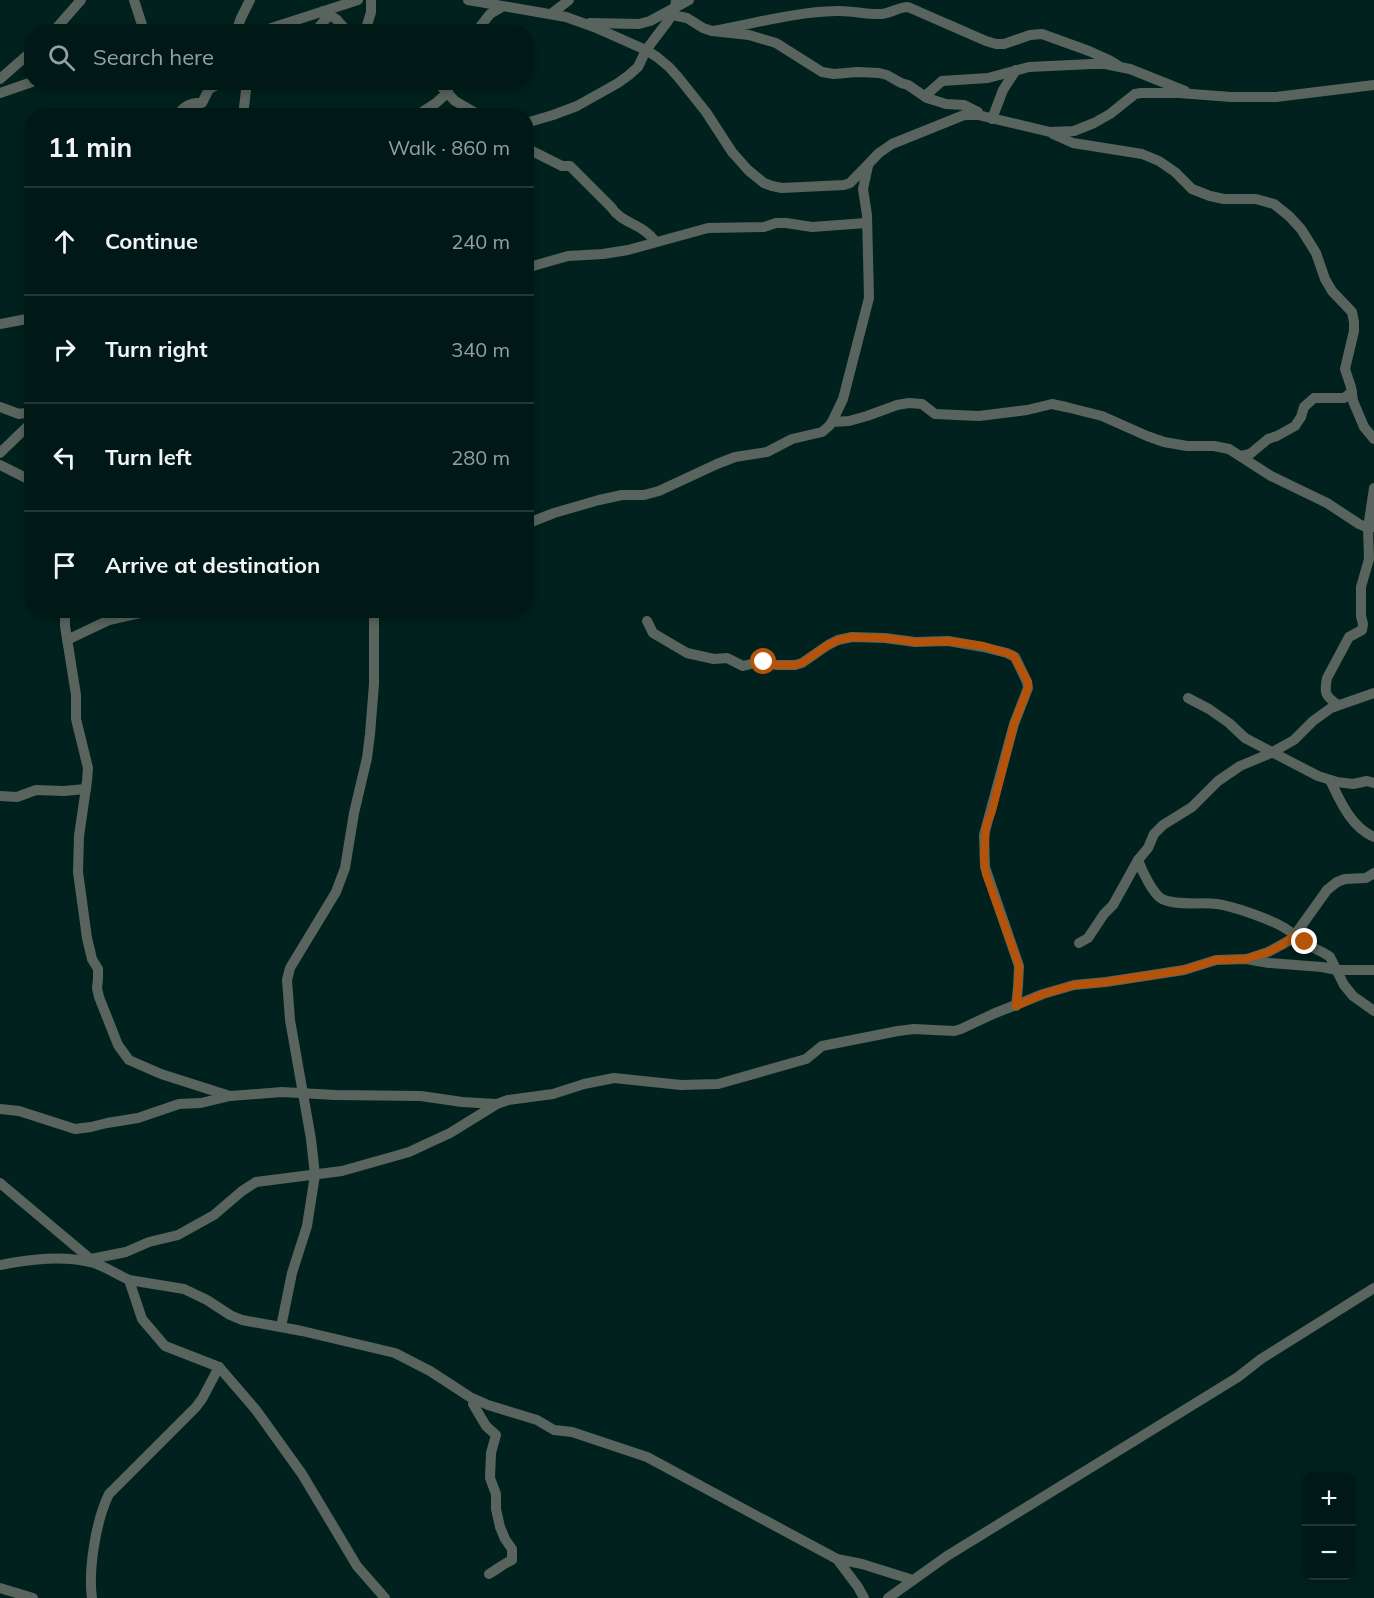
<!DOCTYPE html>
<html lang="en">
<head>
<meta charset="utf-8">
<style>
  body { margin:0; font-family:Mulish,sans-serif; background:#0e2623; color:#f1f3f6 }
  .controls { position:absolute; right:18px; bottom:18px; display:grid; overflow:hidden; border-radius:12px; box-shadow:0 3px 9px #0003 }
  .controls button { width:54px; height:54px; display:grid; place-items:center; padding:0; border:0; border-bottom:2px solid #223835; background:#001916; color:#f1f3f6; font:30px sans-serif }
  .stop { position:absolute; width:18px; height:18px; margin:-14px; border:4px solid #b45309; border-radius:50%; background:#fff }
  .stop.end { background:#b45309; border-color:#fff; box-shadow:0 2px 6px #0008 }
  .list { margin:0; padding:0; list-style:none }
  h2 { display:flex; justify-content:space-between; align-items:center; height:78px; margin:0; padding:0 24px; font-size:26px }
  h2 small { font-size:20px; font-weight:400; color:#95a0a1 }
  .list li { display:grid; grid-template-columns:39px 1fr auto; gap:18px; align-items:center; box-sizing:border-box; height:108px; padding:0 24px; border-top:2px solid #223835 }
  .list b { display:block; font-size:22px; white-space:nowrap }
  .list em { font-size:20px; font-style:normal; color:#95a0a1 }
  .icon { flex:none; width:33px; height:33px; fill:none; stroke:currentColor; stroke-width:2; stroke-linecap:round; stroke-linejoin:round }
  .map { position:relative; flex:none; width:1374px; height:1598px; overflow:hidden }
  .search { position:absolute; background:#001916; box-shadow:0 3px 9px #0003; left:24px; top:24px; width:510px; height:66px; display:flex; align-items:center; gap:15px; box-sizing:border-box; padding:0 21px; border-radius:24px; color:#95a0a1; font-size:22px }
  .panel { position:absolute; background:#001916; box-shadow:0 3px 9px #0003; left:24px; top:108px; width:510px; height:510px; border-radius:24px }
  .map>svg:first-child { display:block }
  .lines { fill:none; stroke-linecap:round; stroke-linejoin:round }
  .minor { stroke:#58645d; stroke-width:10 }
  .route { stroke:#b45309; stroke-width:8 }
</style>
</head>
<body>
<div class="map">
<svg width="1374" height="1598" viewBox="0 0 1374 1598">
  <rect width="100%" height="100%" fill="#00211d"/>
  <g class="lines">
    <g class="minor">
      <polyline points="134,0 143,28 142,32"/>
      <polyline points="468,0 566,17 594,27 646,50 657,57 669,67 678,77 706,112 732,152 748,170 764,183 772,186 782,188 844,185 850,183 879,153 892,144 964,115 978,115 1050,132 1074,131 1094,123 1110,114 1135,94 1141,93 1179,93 1231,97 1276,97 1374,85"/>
      <polyline points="323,11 336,19 348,32"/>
      <polyline points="551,14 569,0"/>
      <polyline points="672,15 687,18 703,28 712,31 749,35 776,43 822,72 834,74 857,72 879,73 887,75 901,83 908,85 927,98 946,104 964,105 978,112"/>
      <polyline points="590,23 639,24 650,21 689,0"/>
      <path d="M712 31C753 24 794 12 836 11 851 10 866 15 882 14 891 13 899 7 908 7L986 41 996 44H1004L1030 35 1042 34 1089 51 1109 60 1119 66"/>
      <polyline points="53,32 81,0"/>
      <polyline points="236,32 241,18 250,0"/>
      <polyline points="259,32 358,0"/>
      <polyline points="315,32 329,15"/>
      <polyline points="365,32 371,12 371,0"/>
      <polyline points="476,32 490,14 502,7"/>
      <polyline points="0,79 32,51"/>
      <polyline points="437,82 455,101 481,116"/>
      <polyline points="0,93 32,82"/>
      <polyline points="925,96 942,81 988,78 1029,67 1092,64 1105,64 1130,69 1185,91"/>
      <path d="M177 116C183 107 191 102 202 103L209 89 222 82"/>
      <polyline points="243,116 247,82"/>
      <polyline points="416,116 436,103 447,93 451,82"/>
      <polyline points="992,119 1003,90 1016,70"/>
      <polyline points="526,123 553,115 577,106 618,83 629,75 638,67 646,50 668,21 675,8 676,0"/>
      <polyline points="1053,134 1073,143 1142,154 1159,161 1175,172 1192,189 1210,196 1224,199 1256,199 1274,204 1289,216 1301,229 1316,253 1325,279 1332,291 1352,312 1354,322 1354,331 1345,369 1351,387 1353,401 1364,427 1374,439"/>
      <path d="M526 148 562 166H570L611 207C623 225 641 222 656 242"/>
      <polyline points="526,268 568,256 603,254 628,250 708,228 764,227 776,223 786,223 812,227 866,223"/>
      <polyline points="0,324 32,318"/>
      <polyline points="0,407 19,414 32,412"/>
      <polyline points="832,422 849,421 867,416 897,405 909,403 922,404 935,414 979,416 1027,410 1052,404 1066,407 1102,416 1147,436 1164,442 1187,446 1214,446 1229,449 1271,476 1327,503 1359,524 1368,528 1374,527"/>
      <polyline points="0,453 32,422"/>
      <polyline points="1241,456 1250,454 1268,439 1277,436 1295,426 1301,417 1304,407 1314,398 1344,398 1352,392"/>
      <polyline points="0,465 32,481"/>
      <polyline points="526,524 554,513 599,500 622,495 644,495 659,491 717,464 735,457 767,452 792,439 822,432 829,426 832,422 843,399 869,298 867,215 863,189 868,166"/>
      <polyline points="65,610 65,626 76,695 76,719 88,768 87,781 79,836 78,872 87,938 92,959 98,969 98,979 97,988 99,997 118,1045 129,1060 161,1074 230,1096"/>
      <polyline points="647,621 653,633 687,653 714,659 727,658 743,666 759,662 777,665 795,665 802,663 828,645 838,640 852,637 885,638 915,642 948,641 983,647 1007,653 1015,657 1027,682 1028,688 1014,724 984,835 985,867 1019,966 1018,987 1016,1006"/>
      <polyline points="67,640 109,620 140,613 144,610"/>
      <polyline points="1188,698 1209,709 1229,723 1245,738 1318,776 1337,782 1353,784 1367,781 1374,783"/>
      <path d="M1338 705C1325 696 1324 693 1327 678L1349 637 1362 630 1363 624 1361 616V587L1369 559 1368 528 1374 488"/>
      <path d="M1330 780C1340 801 1351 827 1374 837"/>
      <polyline points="0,796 17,797 36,790 64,791 86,789"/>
      <path d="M1138 860C1142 871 1153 894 1162 899 1176 906 1202 902 1217 904 1233 906 1269 919 1283 927 1293 933 1303 941 1314 948 1319 951 1325 953 1330 957L1344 985 1353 996 1374 1011"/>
      <polyline points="1079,943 1088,938 1104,914 1113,905 1138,860 1148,848 1154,834 1163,825 1192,807 1218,781 1240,766 1271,753 1294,740 1313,721 1331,708 1374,693"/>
      <polyline points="1247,959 1268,952 1292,939 1327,890 1337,882 1345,879 1366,878 1374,873"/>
      <polyline points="0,1109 19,1111 75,1129 91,1127 107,1123 138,1118 179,1104 201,1103 230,1096 282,1092 335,1095 421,1096 462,1102 496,1104"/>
      <polyline points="0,1183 94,1262"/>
      <polyline points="91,1259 126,1252 149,1242 178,1235 214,1215 242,1191 256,1182 342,1171 388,1158 409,1152 450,1133 497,1104 508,1100 553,1094 584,1084 614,1078 681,1085 718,1084 799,1061 806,1059 822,1046 898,1031 914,1029 954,1031 961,1029 993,1014 1043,994 1074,985 1106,982 1184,970 1216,960 1246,959 1269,963 1322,967 1337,970 1374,970"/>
      <path d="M0 1265C31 1259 64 1255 94 1263 106 1267 118 1275 129 1280L142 1319 165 1346 219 1367 256 1410 302 1474 357 1566 385 1598"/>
      <polyline points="129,1280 184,1289 207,1300 230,1315 242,1320 302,1331 395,1353 430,1371 470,1397 488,1405 537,1420 554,1430 572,1432 647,1457 837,1559 858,1587 864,1598"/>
      <polyline points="281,1327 292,1273 307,1226 315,1175 311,1139 290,1020 287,980 290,968 336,892 345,868 354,813 367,758 370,734 374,684 374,610"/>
      <path d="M473 1404 486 1426 496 1435 491 1453 490 1478 496 1494V1509L500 1527 505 1539 512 1549V1560C503 1564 498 1569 489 1574"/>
      <polyline points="837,1559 862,1564 913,1580"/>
      <polyline points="0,1588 33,1598"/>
      <path d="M92 1598C88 1570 96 1520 109 1494L196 1407 202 1399 219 1367"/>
      <polyline points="888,1598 947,1556 1238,1377 1261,1359 1374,1288"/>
    </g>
  </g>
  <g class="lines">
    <polyline class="route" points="764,662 777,665 795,665 802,663 828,645 838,640 852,637 885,638 915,642 948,641 983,646 1013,655 1028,682 1028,688 1014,724 992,811 986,826 984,860 986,874 1019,966 1018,987 1016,1006 1043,994 1074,985 1106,982 1184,970 1216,960 1246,959 1268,952 1282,945 1295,935 1305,942"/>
  </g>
</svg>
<div class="controls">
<button>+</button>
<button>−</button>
</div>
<div class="stop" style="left:764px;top:662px"></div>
<div class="stop end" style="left:1305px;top:942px"></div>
<div class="search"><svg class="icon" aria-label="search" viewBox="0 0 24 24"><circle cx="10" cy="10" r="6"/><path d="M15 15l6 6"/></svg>Search here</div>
<section class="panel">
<h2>11 min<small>Walk · 860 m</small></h2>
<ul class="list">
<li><svg class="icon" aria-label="ahead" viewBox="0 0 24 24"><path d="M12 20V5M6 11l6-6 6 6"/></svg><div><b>Continue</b></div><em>240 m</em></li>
<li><svg class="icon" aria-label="right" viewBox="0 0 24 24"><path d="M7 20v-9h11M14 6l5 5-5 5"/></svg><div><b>Turn right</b></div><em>340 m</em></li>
<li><svg class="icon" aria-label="left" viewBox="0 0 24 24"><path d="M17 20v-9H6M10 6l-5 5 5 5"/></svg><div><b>Turn left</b></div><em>280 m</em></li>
<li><svg class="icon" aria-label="arrive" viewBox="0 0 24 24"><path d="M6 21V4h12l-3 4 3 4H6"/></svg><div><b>Arrive at destination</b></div></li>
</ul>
</section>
</div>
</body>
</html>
